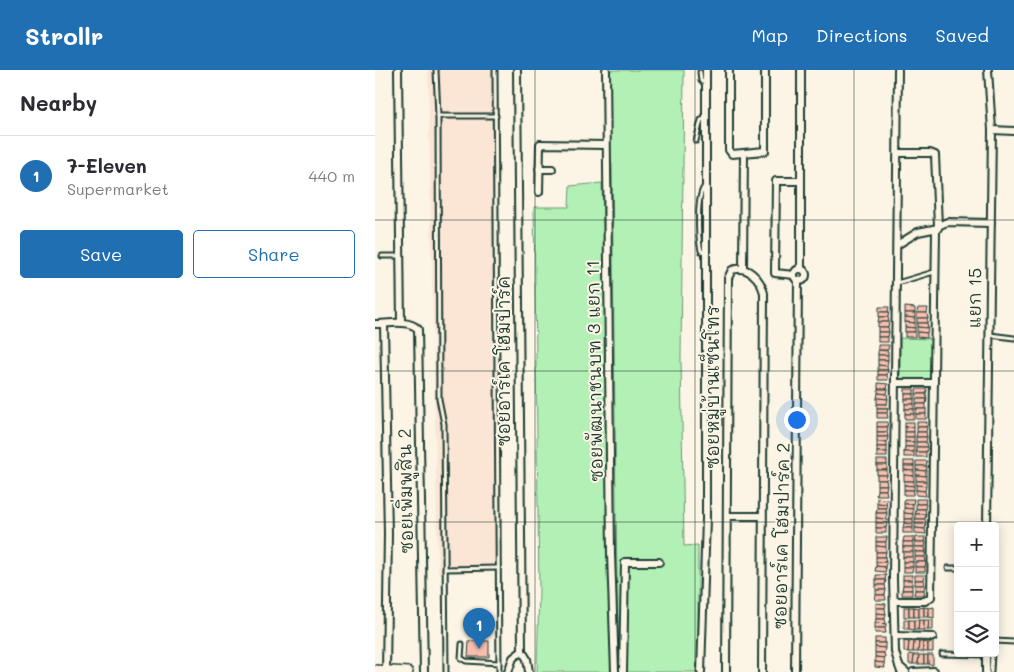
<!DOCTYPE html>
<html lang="en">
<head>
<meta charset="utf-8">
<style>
  body { margin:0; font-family:Mali,"Playpen Sans Thai",sans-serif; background:#f2f2f3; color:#2b2b33 }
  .controls { position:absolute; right:15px; bottom:15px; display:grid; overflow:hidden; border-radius:5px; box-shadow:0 2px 12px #0003 }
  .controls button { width:45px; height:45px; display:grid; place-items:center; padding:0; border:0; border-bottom:1px solid #e1e1e2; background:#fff; color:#2b2b33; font:25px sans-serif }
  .you { position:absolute; left:421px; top:349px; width:18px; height:18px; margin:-12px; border:4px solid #fff; border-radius:50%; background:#1a73e8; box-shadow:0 0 0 8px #1a73e833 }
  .badge { display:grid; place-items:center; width:32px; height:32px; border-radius:50%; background:#1f6fb2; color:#fff; font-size:16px; font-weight:700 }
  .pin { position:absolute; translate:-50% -41px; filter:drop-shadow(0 1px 2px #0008) }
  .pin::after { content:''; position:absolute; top:26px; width:18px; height:15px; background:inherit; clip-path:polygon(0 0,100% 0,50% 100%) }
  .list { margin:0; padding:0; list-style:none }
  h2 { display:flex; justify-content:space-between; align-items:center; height:65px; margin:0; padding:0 20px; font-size:21px }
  h2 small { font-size:16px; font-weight:400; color:#7c7c81 }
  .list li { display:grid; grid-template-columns:32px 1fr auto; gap:15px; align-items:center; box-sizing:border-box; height:80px; padding:0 20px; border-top:1px solid #e1e1e2 }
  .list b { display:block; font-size:19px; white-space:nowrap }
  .list p { margin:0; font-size:16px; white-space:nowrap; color:#7c7c81 }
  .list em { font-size:16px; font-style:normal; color:#7c7c81 }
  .actions { display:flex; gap:10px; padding:15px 20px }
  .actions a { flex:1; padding:11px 0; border:1px solid #1f6fb2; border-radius:5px; text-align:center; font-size:18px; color:#1f6fb2 }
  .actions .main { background:#1f6fb2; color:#fff }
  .icon { flex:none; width:28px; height:28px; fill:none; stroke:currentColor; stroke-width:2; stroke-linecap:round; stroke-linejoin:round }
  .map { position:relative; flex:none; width:639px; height:602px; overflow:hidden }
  header { display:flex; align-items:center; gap:30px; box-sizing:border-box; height:70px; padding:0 25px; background:#1f6fb2; color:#fff }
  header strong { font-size:24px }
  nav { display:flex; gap:28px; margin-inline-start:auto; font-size:18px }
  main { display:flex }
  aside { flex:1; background:#fff }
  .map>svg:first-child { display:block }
  .built { fill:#fbe5d5 }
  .green { fill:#b3f0b6; stroke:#699675 }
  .building { fill:#f8bfb0; stroke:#1f3d34 }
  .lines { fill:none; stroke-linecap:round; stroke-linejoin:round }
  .lane-casing { stroke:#1f3d34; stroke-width:7 }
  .street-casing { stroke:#1f3d34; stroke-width:10 }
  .secondary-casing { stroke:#1f3d34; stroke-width:12 }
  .lane { stroke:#fcf5e5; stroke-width:3 }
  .street { stroke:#fcf5e5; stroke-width:6 }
  .secondary { stroke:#fcf5e5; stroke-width:9 }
  .grid { fill:none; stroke:#1f3d34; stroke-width:1; stroke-opacity:0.55 }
  .labels { text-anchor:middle; stroke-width:4; stroke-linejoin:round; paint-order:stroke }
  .street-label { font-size:18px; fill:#1f3d34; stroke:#fcf5e5 }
</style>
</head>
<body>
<header>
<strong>Strollr</strong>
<nav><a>Map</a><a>Directions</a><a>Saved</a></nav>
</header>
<main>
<aside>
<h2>Nearby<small></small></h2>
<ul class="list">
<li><span class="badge">1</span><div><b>7-Eleven</b><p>Supermarket</p></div><em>440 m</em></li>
</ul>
<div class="actions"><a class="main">Save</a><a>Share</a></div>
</aside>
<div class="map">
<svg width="639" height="602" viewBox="0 0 639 602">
  <rect width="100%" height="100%" fill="#fcf5e5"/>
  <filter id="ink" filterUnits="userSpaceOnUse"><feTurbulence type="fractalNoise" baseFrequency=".02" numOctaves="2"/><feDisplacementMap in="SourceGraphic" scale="10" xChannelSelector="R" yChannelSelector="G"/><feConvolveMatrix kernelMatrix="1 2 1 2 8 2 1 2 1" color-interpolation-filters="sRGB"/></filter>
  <g filter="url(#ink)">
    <polygon class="built" points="53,0 123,0 127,502 63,503"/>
    <g class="green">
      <polygon points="233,0 309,0 306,289 309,476 323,475 323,602 243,602 237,95 232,69"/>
      <polygon points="227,113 238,602 162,602 164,519 159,137 194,137 195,116"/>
      <polygon points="525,268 558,269 557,311 525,311"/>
    </g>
    <g class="building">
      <polygon points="504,237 514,237 513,242 504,242"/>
      <polygon points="530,237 540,238 540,243 530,243"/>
      <polygon points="543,238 553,238 552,243 542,243"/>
      <polygon points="504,242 514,242 513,247 504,247"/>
      <polygon points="530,243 540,243 540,248 530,247"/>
      <polygon points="542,243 552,243 553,248 542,248"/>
      <polygon points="504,247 513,247 514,252 503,252"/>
      <polygon points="530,247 540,248 540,253 530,252"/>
      <polygon points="542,248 553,248 552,253 542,253"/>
      <polygon points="503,252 514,252 513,257 503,257"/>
      <polygon points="530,252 540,253 540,258 530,257"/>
      <polygon points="542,253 552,253 553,258 542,257"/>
      <polygon points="503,257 513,257 514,262 503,262"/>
      <polygon points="530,257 540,258 540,262 530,262"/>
      <polygon points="542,257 553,258 552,263 542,262"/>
      <polygon points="503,262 514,262 513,267 503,267"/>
      <rect x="530" y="262" width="10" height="5"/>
      <polygon points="542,262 552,263 552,268 542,267"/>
      <rect x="503" y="267" width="10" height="5"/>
      <polygon points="503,275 514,275 513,280 503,280"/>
      <polygon points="503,280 513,281 513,285 503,285"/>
      <rect x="503" y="285" width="10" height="5"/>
      <polygon points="503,290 513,290 512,296 503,295"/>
      <polygon points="503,295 512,296 513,300 503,300"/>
      <polygon points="503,300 513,300 512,305 503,305"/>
      <polygon points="503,305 512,305 513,310 503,310"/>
      <polygon points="503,313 513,314 512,319 503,319"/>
      <polygon points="503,319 513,319 512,324 503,323"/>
      <rect x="530" y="319" width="9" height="5"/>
      <polygon points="541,319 552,319 551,324 541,324"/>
      <polygon points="503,323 512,324 513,329 502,328"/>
      <rect x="530" y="324" width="9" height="5"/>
      <polygon points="541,324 551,324 552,329 541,329"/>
      <polygon points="502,328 513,329 512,334 502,334"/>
      <rect x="530" y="329" width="9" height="5"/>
      <polygon points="541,329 552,329 551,334 541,334"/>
      <polygon points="502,334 512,334 513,338 502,338"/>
      <rect x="530" y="334" width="9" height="5"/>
      <rect x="541" y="334" width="10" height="5"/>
      <polygon points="502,338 513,338 512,343 502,343"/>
      <rect x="530" y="339" width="9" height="5"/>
      <rect x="541" y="339" width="10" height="5"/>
      <polygon points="502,343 512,343 513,348 502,348"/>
      <rect x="530" y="344" width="9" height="5"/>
      <rect x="541" y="344" width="10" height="5"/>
      <polygon points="502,352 513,352 512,357 502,357"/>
      <rect x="530" y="352" width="9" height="5"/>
      <polygon points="542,352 552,352 551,357 542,357"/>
      <polygon points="502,357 513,357 512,362 502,362"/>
      <rect x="530" y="357" width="9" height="5"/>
      <polygon points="542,357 552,357 551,362 542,362"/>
      <polygon points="502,362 512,362 513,367 502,367"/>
      <rect x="530" y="362" width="9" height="5"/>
      <polygon points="542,362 551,362 552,367 541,367"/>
      <polygon points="502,367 513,367 512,372 502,372"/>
      <rect x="530" y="367" width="9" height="5"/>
      <polygon points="541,367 552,367 551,372 541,372"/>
      <rect x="502" y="372" width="10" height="5"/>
      <rect x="530" y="372" width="9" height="5"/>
      <polygon points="541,372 551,372 552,377 541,377"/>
      <rect x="502" y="377" width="10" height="5"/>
      <polygon points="530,377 539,377 539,382 529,382"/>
      <polygon points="541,377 552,377 552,380 551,382 541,382"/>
      <rect x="502" y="382" width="10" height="5"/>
      <rect x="529" y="382" width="10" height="5"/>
      <rect x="541" y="382" width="10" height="5"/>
      <rect x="502" y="390" width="10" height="5"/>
      <rect x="529" y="391" width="10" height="5"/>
      <polygon points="541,391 552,391 551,396 541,396"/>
      <rect x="502" y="395" width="10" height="5"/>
      <polygon points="529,396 539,396 539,401 529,400"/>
      <polygon points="541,396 552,396 551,401 541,400"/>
      <rect x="502" y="400" width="10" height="5"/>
      <polygon points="529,400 539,401 539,406 529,405"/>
      <polygon points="541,400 551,401 551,406 541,405"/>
      <polygon points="502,405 512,405 511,410 502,410"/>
      <polygon points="529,405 539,406 539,411 529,411"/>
      <polygon points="541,405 551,406 551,411 541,411"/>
      <polygon points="502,410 511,410 512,415 502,415"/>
      <polygon points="529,411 539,411 539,416 529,415"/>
      <polygon points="541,411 551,411 551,416 541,415"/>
      <polygon points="502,415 512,415 511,420 502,420"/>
      <polygon points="529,415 539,416 539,420 529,420"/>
      <polygon points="541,415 551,416 550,421 541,420"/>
      <polygon points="502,420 511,420 512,425 501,425"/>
      <polygon points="529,420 539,420 538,425 529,425"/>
      <polygon points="541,420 550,421 551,426 541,425"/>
      <polygon points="502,428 512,429 511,434 502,433"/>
      <polygon points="529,429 539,429 538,434 529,434"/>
      <polygon points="541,429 551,429 550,434 541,434"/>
      <polygon points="502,433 512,434 511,438 502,438"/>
      <polygon points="529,434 538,434 538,439 529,438"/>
      <polygon points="541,434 551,434 550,439 541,439"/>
      <polygon points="502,438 511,438 512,443 501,443"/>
      <polygon points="529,438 538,439 538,444 529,443"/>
      <polygon points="541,439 550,439 551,444 540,444"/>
      <polygon points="501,443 512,443 511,449 501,448"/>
      <polygon points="529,443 538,444 538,449 529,449"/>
      <polygon points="540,444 551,444 550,449 540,449"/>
      <polygon points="501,448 511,449 512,453 501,453"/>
      <polygon points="529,449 538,449 538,454 529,453"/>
      <polygon points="540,449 550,449 551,454 540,454"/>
      <polygon points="501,453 512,453 511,458 501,458"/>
      <polygon points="529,453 538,454 538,458 528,458"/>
      <polygon points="540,454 551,454 550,459 540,458"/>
      <rect x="501" y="458" width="10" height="5"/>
      <rect x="528" y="458" width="10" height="5"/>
      <polygon points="540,458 550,459 551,464 540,463"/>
      <polygon points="501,467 512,467 511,472 501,472"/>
      <polygon points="529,467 538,467 538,472 528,472"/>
      <polygon points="541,467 551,467 550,472 540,472"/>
      <polygon points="501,472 511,472 511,477 501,476"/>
      <rect x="528" y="472" width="10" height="5"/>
      <polygon points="540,472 551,472 550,477 540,477"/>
      <polygon points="501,476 511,477 511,482 501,482"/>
      <rect x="528" y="477" width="10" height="5"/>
      <polygon points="540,477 550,477 551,482 540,482"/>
      <polygon points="501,482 511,482 510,487 501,487"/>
      <rect x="528" y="482" width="10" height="5"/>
      <polygon points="540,482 551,482 550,487 540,487"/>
      <polygon points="501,487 510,487 511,492 501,492"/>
      <rect x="528" y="487" width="10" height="5"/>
      <polygon points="540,487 550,487 551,492 540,492"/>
      <polygon points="501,492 511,492 511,494 510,497 501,496"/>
      <rect x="528" y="492" width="10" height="5"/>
      <polygon points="540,492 551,492 550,497 540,497"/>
      <polygon points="501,496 510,497 511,502 500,501"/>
      <polygon points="528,497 538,497 537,502 528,502"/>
      <rect x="540" y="497" width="10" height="5"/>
      <polygon points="501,505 511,505 510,510 501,510"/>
      <rect x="528" y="505" width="9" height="5"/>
      <polygon points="540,505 550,505 549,510 540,510"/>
      <polygon points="501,510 511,510 510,515 501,515"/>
      <rect x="528" y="510" width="9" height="5"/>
      <polygon points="540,510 549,510 550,515 540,515"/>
      <polygon points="501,515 510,515 511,520 501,520"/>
      <polygon points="528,515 537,515 537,520 527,520"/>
      <polygon points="540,515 550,515 549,520 540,520"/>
      <polygon points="501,520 511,520 510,525 501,525"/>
      <rect x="527" y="520" width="10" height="5"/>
      <polygon points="540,520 549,520 550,525 539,525"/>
      <polygon points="501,525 510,525 511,530 500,530"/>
      <polygon points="501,533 511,534 510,538 501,538"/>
      <rect x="529" y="537" width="5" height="10"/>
      <rect x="534" y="537" width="5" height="10"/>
      <polygon points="539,537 544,538 544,547 539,547"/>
      <polygon points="549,537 549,547 544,547 544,538"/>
      <polygon points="549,537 554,538 554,547 549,547"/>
      <polygon points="559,537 559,548 554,547 554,538"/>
      <polygon points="501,538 510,538 511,544 501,543"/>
      <polygon points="501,543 511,544 510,549 501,549"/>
      <polygon points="501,549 510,549 511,554 500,553"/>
      <rect x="529" y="550" width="5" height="9"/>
      <polygon points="534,550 539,550 539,560 534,559"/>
      <polygon points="539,550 544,550 543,560 539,560"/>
      <polygon points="544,550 549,550 549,560 543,560"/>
      <polygon points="549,550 554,550 553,560 549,560"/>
      <polygon points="554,550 558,550 558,560 553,560"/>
      <polygon points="500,553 511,554 511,556 510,558 500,558"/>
      <polygon points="500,558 510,558 511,563 500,563"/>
      <rect x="500" y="568" width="10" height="5"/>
      <polygon points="94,571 114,571 114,587 93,587"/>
      <polygon points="529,571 534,572 533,582 529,582"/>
      <polygon points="539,571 544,572 543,582 538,582"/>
      <polygon points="539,571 538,582 533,582 534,572"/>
      <polygon points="544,572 548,572 548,582 543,582"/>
      <polygon points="548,572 553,573 553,582 548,582"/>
      <polygon points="558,572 558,582 553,582 553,573"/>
      <polygon points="500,573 510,573 510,578 500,577"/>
      <polygon points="500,577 510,578 509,583 500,583"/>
      <polygon points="500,583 509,583 510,588 500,587"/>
      <polygon points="534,584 539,585 538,594 534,594"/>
      <polygon points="539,585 544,585 543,594 538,594"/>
      <polygon points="544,585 549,585 549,594 543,594"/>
      <rect x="549" y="585" width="4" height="9"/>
      <polygon points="553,585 558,585 558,595 553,594"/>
      <polygon points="500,587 510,588 509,593 500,592"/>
      <polygon points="500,592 509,593 510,598 500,597"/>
    </g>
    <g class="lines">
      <g class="lane-casing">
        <g id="lane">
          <polyline points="61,0 63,46 64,329 69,354 71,602"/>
          <polyline points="120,0 124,602"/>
          <polyline points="325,2 326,11 331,13"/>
          <polyline points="63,46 121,46"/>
          <polyline points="321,71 326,50 331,49"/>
          <path d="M330 182 326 181C323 168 321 124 330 116"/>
          <polyline points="7,186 25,186"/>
          <polyline points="522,213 559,202"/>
          <polyline points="615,265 639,268"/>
          <polyline points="573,498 583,498"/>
          <polyline points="70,499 123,498"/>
          <polyline points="620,571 639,572"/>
          <polyline points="87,574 86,588 91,591 124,593"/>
          <polyline points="567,584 610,585"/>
          <polyline points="616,602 617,583"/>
        </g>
      </g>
      <g class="street-casing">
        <g id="street">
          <polyline points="23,0 26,253"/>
          <polyline points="142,0 147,581 152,589 154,602"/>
          <polyline points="231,0 236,484 240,602"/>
          <polyline points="354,0 354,80 357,84 390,81 390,0"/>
          <polyline points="523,0 518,509 520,582 524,596"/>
          <polyline points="617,60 639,61"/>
          <polyline points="523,83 555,83 560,85 563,156"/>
          <polyline points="164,99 177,99"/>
          <polyline points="164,122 165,74 230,75"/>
          <polyline points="522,175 543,162 563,158"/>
          <polyline points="368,198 369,84"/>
          <polyline points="426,199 426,0"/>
          <circle cx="425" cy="205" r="6"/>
          <polyline points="419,205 400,203 401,111 426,111"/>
          <path d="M0 254C13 254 33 249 43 259L49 602"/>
          <polyline points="9,254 13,464 11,602"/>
          <polyline points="521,313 559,313"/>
          <polyline points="354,446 387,446"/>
          <polyline points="612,456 617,60 613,0"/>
          <polyline points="519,531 550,531 556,527 561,161 563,156 572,152 616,153"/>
          <polyline points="520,566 558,567"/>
          <polyline points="133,602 138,588 147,581"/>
          <polyline points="248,602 250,492 284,492"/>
          <polyline points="326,602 331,449 331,0"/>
          <path d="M351 602 353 208 357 200C373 195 385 208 389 223L387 602"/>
          <polyline points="420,602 423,210"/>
          <polyline points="526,602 524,596 531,602"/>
          <polyline points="538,602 559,601"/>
          <polyline points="611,602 611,583"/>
        </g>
      </g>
      <g class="secondary-casing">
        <polyline id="secondary" points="0,600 33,602"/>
      </g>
      <use href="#lane" class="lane"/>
      <use href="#street" class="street"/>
      <use href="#secondary" class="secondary"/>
    </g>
  </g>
  <path class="grid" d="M160 0V602M320 0V602M479 0V602M0 150H639M0 301H639M0 452H639"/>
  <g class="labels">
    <g class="street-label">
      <text transform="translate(600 228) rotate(-89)" y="6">แยก 15</text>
      <text transform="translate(129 291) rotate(-90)" y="6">ซอยอาร์เค โฮมปาร์ค</text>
      <text transform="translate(220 301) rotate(-91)" y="6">ซอยพัฒนาชนบท 3 แยก 11</text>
      <text transform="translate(338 317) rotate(-90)" y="6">ซอยหมู่บ้านเซ็นโทร</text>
      <text transform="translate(31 421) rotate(-91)" y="6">ซอยเพิ่มพูสิน 2</text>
      <text transform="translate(407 466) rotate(-89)" y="6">ซอยอาร์เค โฮมปาร์ค 2</text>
    </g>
  </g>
</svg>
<div class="controls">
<button>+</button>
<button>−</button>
<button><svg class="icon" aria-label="layers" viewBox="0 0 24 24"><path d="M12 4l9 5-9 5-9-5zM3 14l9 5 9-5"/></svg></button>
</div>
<div class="you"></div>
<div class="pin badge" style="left:104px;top:579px">1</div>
</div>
</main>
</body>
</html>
